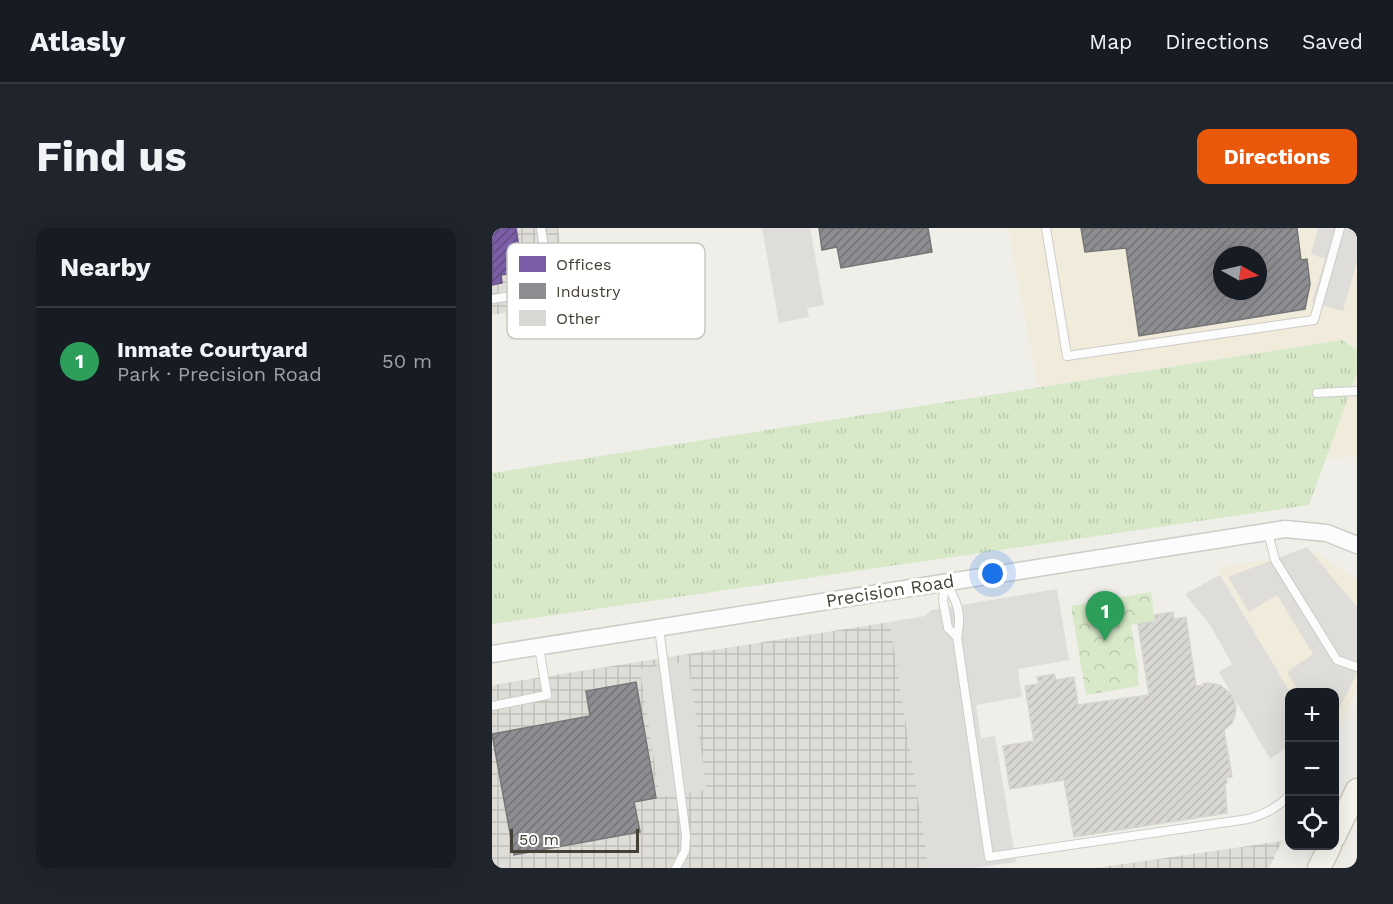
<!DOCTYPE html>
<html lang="en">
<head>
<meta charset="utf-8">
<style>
  body { margin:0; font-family:"Work Sans",sans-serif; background:#20242c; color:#f1f3f6 }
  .controls { position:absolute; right:18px; bottom:18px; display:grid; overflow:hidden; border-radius:12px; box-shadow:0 6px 24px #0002 }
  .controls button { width:54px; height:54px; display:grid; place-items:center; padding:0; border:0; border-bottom:2px solid #363941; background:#171b24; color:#f1f3f6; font:30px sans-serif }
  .compass { position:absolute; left:721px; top:18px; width:54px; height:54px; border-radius:50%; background:#171b24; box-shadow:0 6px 24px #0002; rotate:98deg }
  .scale { position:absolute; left:18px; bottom:15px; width:129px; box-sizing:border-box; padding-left:6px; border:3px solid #444035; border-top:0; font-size:16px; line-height:21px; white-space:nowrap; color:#444035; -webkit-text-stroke:4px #fff; paint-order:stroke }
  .you { position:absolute; left:501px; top:346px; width:21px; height:21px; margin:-15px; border:4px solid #fff; border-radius:50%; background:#1a73e8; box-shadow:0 0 0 9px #1a73e833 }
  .badge { display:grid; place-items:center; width:39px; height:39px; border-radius:50%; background:#ea580c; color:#fff; font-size:20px; font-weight:700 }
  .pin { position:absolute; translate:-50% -50px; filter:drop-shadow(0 2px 3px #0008) }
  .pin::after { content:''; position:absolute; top:32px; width:21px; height:18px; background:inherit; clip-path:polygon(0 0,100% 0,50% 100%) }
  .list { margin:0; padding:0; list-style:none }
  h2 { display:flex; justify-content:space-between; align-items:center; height:78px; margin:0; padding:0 24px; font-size:26px }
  h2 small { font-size:20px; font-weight:400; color:#9ea1a6 }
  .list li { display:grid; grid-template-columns:39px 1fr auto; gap:18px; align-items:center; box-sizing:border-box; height:108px; padding:0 24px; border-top:2px solid #363941 }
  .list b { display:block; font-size:22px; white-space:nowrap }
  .list p { margin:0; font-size:20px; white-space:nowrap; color:#9ea1a6 }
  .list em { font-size:20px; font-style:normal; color:#9ea1a6 }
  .icon { flex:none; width:33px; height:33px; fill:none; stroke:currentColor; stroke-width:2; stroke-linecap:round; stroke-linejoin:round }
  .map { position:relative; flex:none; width:865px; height:640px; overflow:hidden; border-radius:12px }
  header { display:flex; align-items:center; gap:36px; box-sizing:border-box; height:84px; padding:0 30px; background:#171b24; border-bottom:2px solid #363941 }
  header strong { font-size:28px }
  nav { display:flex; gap:33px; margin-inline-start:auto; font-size:21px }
  .intro { display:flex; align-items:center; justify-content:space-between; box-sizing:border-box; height:144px; padding:0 36px }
  h1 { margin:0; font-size:42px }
  .button { padding:15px 27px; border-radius:12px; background:#ea580c; color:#fff; font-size:21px; font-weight:700 }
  main { display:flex; gap:36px; padding:0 36px }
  aside { flex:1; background:#171b24; border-radius:12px; box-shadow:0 6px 24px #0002 }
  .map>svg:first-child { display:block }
  .commercial { fill:#f1ebdc; fill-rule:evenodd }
  .industrial { fill:url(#industrial-grid) }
  .grass { fill:url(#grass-tufts) }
  .park { fill:url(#park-crowns) }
  .parking { fill:#deddd9 }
  .offices { fill:url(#offices-hatch); stroke:#6a5585; stroke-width:1.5 }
  .industry { fill:url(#industry-hatch); stroke:#777676; stroke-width:1.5; fill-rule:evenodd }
  .building { fill:url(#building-hatch); stroke:#d7d5cf; stroke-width:1.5 }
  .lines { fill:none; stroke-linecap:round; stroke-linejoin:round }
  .lane-casing { stroke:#cdccc7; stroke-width:10 }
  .street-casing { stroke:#cdccc7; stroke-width:19 }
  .secondary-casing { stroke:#ceccc0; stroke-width:25 }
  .lane { stroke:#fdfcfc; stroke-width:8 }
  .street { stroke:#fdfcfc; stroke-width:16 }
  .secondary { stroke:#f6f5ee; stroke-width:22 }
  .labels { text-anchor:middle; stroke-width:6; stroke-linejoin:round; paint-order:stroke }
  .street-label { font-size:18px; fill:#444035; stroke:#fff }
  .key { fill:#fff; stroke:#c7c6c2; stroke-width:1.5 }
  .key-label { font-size:16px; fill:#444035 }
</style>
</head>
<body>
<header>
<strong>Atlasly</strong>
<nav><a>Map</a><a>Directions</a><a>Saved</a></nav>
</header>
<div class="intro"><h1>Find us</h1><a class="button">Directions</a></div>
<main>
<aside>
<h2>Nearby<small></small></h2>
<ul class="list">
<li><span class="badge" style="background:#2e9e5b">1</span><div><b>Inmate Courtyard</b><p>Park · Precision Road</p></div><em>50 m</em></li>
</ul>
</aside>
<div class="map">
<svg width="865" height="640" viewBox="0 0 865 640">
  <defs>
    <pattern id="industrial-grid" width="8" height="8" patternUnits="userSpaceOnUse" patternTransform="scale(1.5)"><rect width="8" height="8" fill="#dfddd7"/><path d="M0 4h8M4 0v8" fill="none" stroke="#c1bfb9"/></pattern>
    <pattern id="grass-tufts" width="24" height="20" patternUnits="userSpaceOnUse" patternTransform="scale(1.5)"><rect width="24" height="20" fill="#d8e9ca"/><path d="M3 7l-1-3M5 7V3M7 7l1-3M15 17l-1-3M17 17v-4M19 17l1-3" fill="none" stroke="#bbc9ae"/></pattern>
    <pattern id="park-crowns" width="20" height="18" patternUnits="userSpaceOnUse" patternTransform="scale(1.5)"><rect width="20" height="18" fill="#d8e9ca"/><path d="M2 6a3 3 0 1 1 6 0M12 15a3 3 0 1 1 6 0" fill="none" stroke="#bbc9ae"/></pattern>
    <pattern id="offices-hatch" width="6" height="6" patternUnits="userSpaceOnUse" patternTransform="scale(1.5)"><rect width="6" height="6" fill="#7b5ea7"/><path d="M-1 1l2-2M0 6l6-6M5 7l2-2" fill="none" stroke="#614b81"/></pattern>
    <pattern id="industry-hatch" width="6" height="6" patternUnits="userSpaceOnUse" patternTransform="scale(1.5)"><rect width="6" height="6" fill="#8d8d92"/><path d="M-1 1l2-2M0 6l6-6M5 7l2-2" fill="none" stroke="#757578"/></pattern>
    <pattern id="building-hatch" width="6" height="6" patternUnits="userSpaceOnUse" patternTransform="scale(1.5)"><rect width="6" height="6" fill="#d9d7d1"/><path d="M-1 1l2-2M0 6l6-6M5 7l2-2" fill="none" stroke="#bbbab4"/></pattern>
  </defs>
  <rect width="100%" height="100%" fill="#efeee9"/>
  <g class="commercial">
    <path d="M516 0H865V122L850 112 546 159ZM730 27H766V63H730Z"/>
    <polygon points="865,145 865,228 833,231"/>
    <polygon points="823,324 865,352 865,461 843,507 842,464 798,464 725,340"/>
  </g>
  <g class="industrial">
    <polygon points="0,0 66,0 77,74 0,87"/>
    <polygon points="398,394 437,640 0,640 0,457"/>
    <polygon points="790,613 777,640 604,640"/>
  </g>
  <polygon class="grass" points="850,112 865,122 865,145 817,277 0,396 0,245"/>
  <polygon class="park" points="659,364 663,393 639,397 647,446 645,447 647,458 594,467 579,378"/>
  <g class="parking">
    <polygon points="270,0 318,0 332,77 315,80 317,89 287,95"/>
    <polygon points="826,0 865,0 865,33 851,83 820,74 833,31 819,26"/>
    <polygon points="815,319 865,379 865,445 843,490 842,464 807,464 795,444 821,426 785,367 757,384 736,349"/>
    <polygon points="728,347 798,464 797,518 778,531 727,444 740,436 718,397 693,366"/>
    <polygon points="565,361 577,432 526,441 530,469 484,477 489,510 503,508 524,634 482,640 437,640 398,394 433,388 439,382"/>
    <polygon points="196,433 215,562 168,569 148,441"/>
  </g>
  <polygon class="offices" points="0,0 24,0 31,44 9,47 10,55 0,57"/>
  <g class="industry">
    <polygon points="327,0 436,0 440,24 349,40 345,19 330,22"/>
    <path d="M589 0H805L809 32 815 31 818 56 813 81 647 108 634 20 593 24ZM730 27H766V63H730Z"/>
    <polygon points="144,454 164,570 142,574 148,604 22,627 0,506 98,488 94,463"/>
  </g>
  <polygon class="building" points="681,384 682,391 694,389 704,458 712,458 711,456 715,455 728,457 739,466 742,472 744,479 743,487 740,495 732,502 740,549 734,550 735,555 733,556 735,585 582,609 572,552 518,561 511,518 542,513 533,458 547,456 545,449 562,446 564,452 582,449 586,477 657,467 646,396 663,393 663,387"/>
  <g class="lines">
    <g class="lane-casing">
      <g id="lane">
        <polyline points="554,0 575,128 822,92 848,0"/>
        <polyline points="0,71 58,62 49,0"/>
        <polyline points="825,165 865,163"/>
        <polyline points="776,304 783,332 845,432 865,439"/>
        <path d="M453 355C466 373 470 387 465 409L497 629 756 591C773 586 785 580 798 567"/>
        <polyline points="453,355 451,372 456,400 465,409"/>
        <polyline points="167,400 194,608 193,623 184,640"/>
        <polyline points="0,478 55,467 47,419"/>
      </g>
    </g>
    <g class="street-casing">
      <polyline id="street" points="0,426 793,301 835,305 865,317"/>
    </g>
    <g class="secondary-casing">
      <g id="secondary">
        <polyline points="842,609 865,562"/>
        <polyline points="827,640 838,618"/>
      </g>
    </g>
    <use href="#lane" class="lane"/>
    <use href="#street" class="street"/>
    <use href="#secondary" class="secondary"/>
  </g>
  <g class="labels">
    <g class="street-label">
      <text transform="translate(398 363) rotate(-9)" y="6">Precision Road</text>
    </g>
  </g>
  <rect x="15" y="15" width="198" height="96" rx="9" class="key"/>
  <rect x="27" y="28" width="27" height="16" fill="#7b5ea7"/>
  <rect x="27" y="55" width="27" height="16" fill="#8d8d92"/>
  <rect x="27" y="82" width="27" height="16" fill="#d9d7d1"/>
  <g class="key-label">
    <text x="64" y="42">Offices</text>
    <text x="64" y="69">Industry</text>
    <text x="64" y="96">Other</text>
  </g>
</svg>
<div class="controls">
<button>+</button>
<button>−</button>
<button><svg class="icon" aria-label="locate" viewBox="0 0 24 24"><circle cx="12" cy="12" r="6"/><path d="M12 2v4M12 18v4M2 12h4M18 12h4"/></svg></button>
</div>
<svg class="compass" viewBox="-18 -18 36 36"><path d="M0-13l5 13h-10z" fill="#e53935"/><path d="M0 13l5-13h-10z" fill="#9ea1a6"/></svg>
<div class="scale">50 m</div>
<div class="you"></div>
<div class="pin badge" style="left:613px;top:413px;background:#2e9e5b">1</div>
</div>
</main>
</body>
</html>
